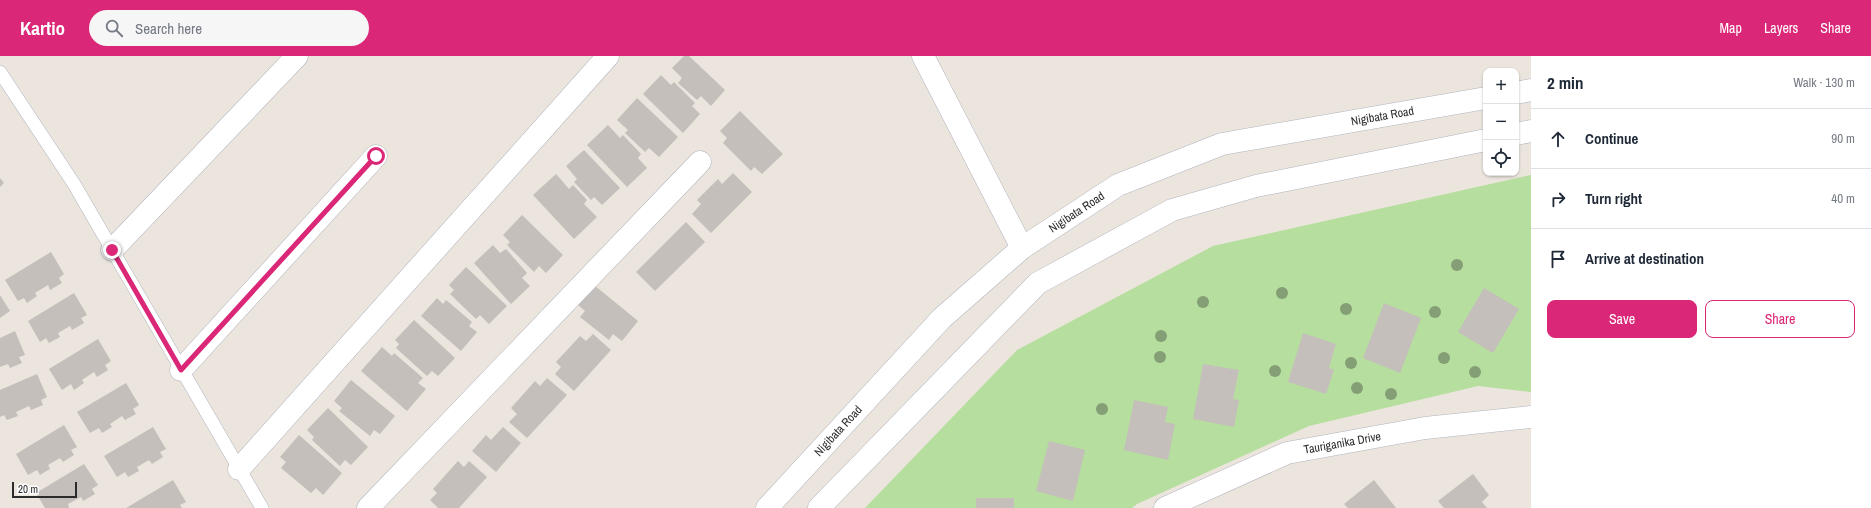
<!DOCTYPE html>
<html lang="en">
<head>
<meta charset="utf-8">
<style>
  body { margin:0; font-family:"Archivo Narrow",sans-serif; background:#f6f6f7; color:#1f2937 }
  .controls { position:absolute; right:12px; top:12px; display:grid; overflow:hidden; border-radius:8px; box-shadow:0 1px 3px #0004 }
  .controls button { width:36px; height:36px; display:grid; place-items:center; padding:0; border:0; border-bottom:1px solid #e0e1e3; background:#fff; color:#1f2937; font:20px sans-serif }
  .scale { position:absolute; left:12px; bottom:10px; width:65px; box-sizing:border-box; padding-left:4px; border:2px solid #2b2b2b; border-top:0; font-size:11px; line-height:14px; white-space:nowrap; color:#2b2b2b; -webkit-text-stroke:3px #fff; paint-order:stroke }
  .stop { position:absolute; width:12px; height:12px; margin:-9px; border:3px solid #db2777; border-radius:50%; background:#fff }
  .stop.end { background:#db2777; border-color:#fff; box-shadow:0 1px 4px #0008 }
  .list { margin:0; padding:0; list-style:none }
  h2 { display:flex; justify-content:space-between; align-items:center; height:52px; margin:0; padding:0 16px; font-size:17px }
  h2 small { font-size:13px; font-weight:400; color:#747a83 }
  .list li { display:grid; grid-template-columns:26px 1fr auto; gap:12px; align-items:center; box-sizing:border-box; height:60px; padding:0 16px; border-top:1px solid #e0e1e3 }
  .list b { display:block; font-size:15px; white-space:nowrap }
  .list em { font-size:13px; font-style:normal; color:#747a83 }
  .actions { display:flex; gap:8px; padding:12px 16px }
  .actions a { flex:1; padding:9px 0; border:1px solid #db2777; border-radius:8px; text-align:center; font-size:14px; color:#db2777 }
  .actions .main { background:#db2777; color:#fff }
  .icon { flex:none; width:22px; height:22px; fill:none; stroke:currentColor; stroke-width:2; stroke-linecap:round; stroke-linejoin:round }
  .map { position:relative; flex:none; width:1531px; height:452px; overflow:hidden }
  header { display:flex; align-items:center; gap:24px; box-sizing:border-box; height:56px; padding:0 20px; background:#db2777; color:#fff }
  header strong { font-size:19px }
  nav { display:flex; gap:22px; margin-inline-start:auto; font-size:14px }
  .search { width:280px; height:36px; background:#f6f6f7; display:flex; align-items:center; gap:10px; box-sizing:border-box; padding:0 14px; border-radius:22px; color:#747a83; font-size:15px }
  main { display:flex }
  aside { flex:1; background:#fff }
  .map>svg:first-child { display:block }
  .green { fill:#b6de9e }
  .building { fill:#c4bfba }
  .lines { fill:none; stroke-linecap:round; stroke-linejoin:round }
  .lane-casing { stroke:#b1b4bd; stroke-width:14 }
  .street-casing { stroke:#b1b4bd; stroke-width:23 }
  .secondary-casing { stroke:#b1b4bd; stroke-width:23 }
  .lane { stroke:#fff; stroke-width:13 }
  .street { stroke:#fff; stroke-width:22 }
  .secondary { stroke:#fff; stroke-width:22 }
  .tree { fill:#849e75 }
  .route { stroke:#db2777; stroke-width:5 }
  .labels { text-anchor:middle; stroke-width:4; stroke-linejoin:round; paint-order:stroke }
  .street-label { font-size:12px; fill:#2b2b2b; stroke:#fff }
</style>
</head>
<body>
<header>
<strong>Kartio</strong>
<div class="search"><svg class="icon" aria-label="search" viewBox="0 0 24 24"><circle cx="10" cy="10" r="6"/><path d="M15 15l6 6"/></svg>Search here</div>
<nav><a>Map</a><a>Layers</a><a>Share</a></nav>
</header>
<main>
<div class="map">
<svg width="1531" height="452" viewBox="0 0 1531 452">
  <rect width="100%" height="100%" fill="#ece5de"/>
  <polygon class="green" points="1531,119 1531,336 1478,330 1309,370 1137,448 1132,452 865,452 1017,294 1213,190"/>
  <g class="building">
    <polygon points="684,0 689,0 725,34 711,50 701,40 697,44 678,27 682,22 672,12"/>
    <polygon points="661,19 671,29 674,26 695,47 692,50 700,58 683,77 643,38"/>
    <polygon points="637,42 678,81 659,101 649,92 645,96 625,77 628,74 617,64"/>
    <polygon points="740,55 783,98 762,118 754,111 751,115 723,87 727,82 720,75"/>
    <polygon points="608,69 620,82 623,79 641,98 638,102 647,112 627,131 587,89"/>
    <polygon points="584,94 620,132 602,149 594,141 591,144 574,126 577,123 566,110"/>
    <polygon points="733,117 752,136 711,177 692,158 701,148 697,144 718,123 722,128"/>
    <polygon points="556,118 569,133 573,129 587,144 584,148 597,161 574,183 533,139"/>
    <polygon points="0,122 4,127 0,131"/>
    <polygon points="522,159 563,199 546,217 539,210 534,216 507,189 510,186 503,179"/>
    <polygon points="686,166 705,186 655,235 636,216"/>
    <polygon points="493,189 500,197 506,193 527,217 522,222 530,230 511,248 474,207"/>
    <polygon points="51,196 64,218 59,222 62,227 50,234 48,229 35,237 37,240 27,247 24,242 18,245 5,224"/>
    <polygon points="466,211 507,250 489,268 480,259 476,263 450,238 454,234 449,229"/>
    <polygon points="594,229 638,265 622,285 613,278 609,284 580,261 585,255 578,249"/>
    <polygon points="1484,232 1519,253 1493,297 1458,276"/>
    <polygon points="74,237 87,259 81,262 84,267 72,274 70,270 58,277 60,281 49,287 46,282 40,286 28,265"/>
    <polygon points="0,239 10,255 0,262"/>
    <polygon points="437,242 443,248 446,244 472,266 469,270 477,276 461,295 421,260"/>
    <polygon points="1384,247 1421,262 1400,317 1363,302"/>
    <polygon points="414,264 455,302 438,320 432,315 427,320 396,292 399,288 395,284"/>
    <polygon points="15,275 25,299 19,301 22,307 10,312 8,308 0,311 0,282"/>
    <polygon points="1303,277 1336,288 1329,312 1334,314 1326,338 1288,326"/>
    <polygon points="593,278 611,294 574,335 555,318 561,311 556,306 580,280 586,285"/>
    <polygon points="98,283 111,305 105,309 108,314 97,321 94,316 82,324 84,327 74,334 71,328 62,334 49,313"/>
    <polygon points="382,291 392,300 394,297 423,322 418,327 426,333 407,355 361,315"/>
    <polygon points="1203,308 1239,314 1233,343 1239,344 1234,371 1193,363"/>
    <polygon points="37,318 47,341 41,344 43,349 31,354 29,350 16,356 18,360 7,364 4,359 0,361 0,334"/>
    <polygon points="547,322 567,339 527,382 509,366 517,358 511,352 535,325 540,330"/>
    <polygon points="351,324 395,360 380,378 374,374 370,380 339,355 342,352 334,345"/>
    <polygon points="126,327 139,349 133,353 136,358 125,364 122,360 110,368 112,371 102,377 99,372 90,377 77,356"/>
    <polygon points="1134,344 1168,351 1165,366 1175,368 1168,404 1124,394"/>
    <polygon points="328,352 368,391 351,409 345,404 340,410 312,384 314,381 307,374"/>
    <polygon points="64,369 77,391 71,394 74,399 63,406 60,402 48,409 50,413 40,419 37,414 28,419 16,398"/>
    <polygon points="153,371 166,393 160,396 163,401 152,408 149,404 137,411 139,415 128,421 125,416 117,421 104,400"/>
    <polygon points="503,371 521,387 496,416 472,395 486,379 491,384"/>
    <polygon points="299,379 342,417 323,439 316,432 311,437 281,412 286,406 280,401"/>
    <polygon points="1049,385 1085,394 1073,445 1036,435"/>
    <polygon points="458,405 464,411 469,405 487,421 459,452 438,452 430,444 437,437 433,433"/>
    <polygon points="84,408 98,429 92,433 95,438 83,445 81,441 68,448 69,452 45,452 36,437"/>
    <polygon points="1473,418 1489,439 1482,446 1487,452 1444,452 1438,445"/>
    <polygon points="173,424 186,446 180,449 182,452 126,452"/>
    <polygon points="1374,424 1396,452 1348,452 1344,448"/>
    <rect x="976" y="442" width="38" height="10"/>
  </g>
  <g class="lines">
    <g class="lane-casing">
      <polyline id="lane" points="0,16 74,128 262,452"/>
    </g>
    <g class="street-casing">
      <g id="street">
        <polyline points="923,0 1022,192"/>
        <polyline points="112,194 297,0"/>
        <polyline points="181,314 376,100"/>
        <polyline points="239,413 608,0"/>
        <polyline points="368,452 700,106"/>
        <path id="s1" d="M1165 452 1287 397 1425 372 1531 361"/>
      </g>
    </g>
    <g class="secondary-casing">
      <g id="secondary">
        <polyline points="1516,37 1531,34"/>
        <polyline points="1516,78 1531,75"/>
        <path id="s2" d="M767 452 942 262 1022 192 1118 129 1222 88 1486 42"/>
        <polyline points="819,452 1038,227 1172,154 1256,130 1486,84"/>
      </g>
    </g>
    <use href="#lane" class="lane"/>
    <use href="#street" class="street"/>
    <use href="#secondary" class="secondary"/>
  </g>
  <g class="tree">
    <circle cx="1457" cy="209" r="6"/>
    <circle cx="1282" cy="237" r="6"/>
    <circle cx="1203" cy="246" r="6"/>
    <circle cx="1346" cy="253" r="6"/>
    <circle cx="1435" cy="256" r="6"/>
    <circle cx="1161" cy="280" r="6"/>
    <circle cx="1160" cy="301" r="6"/>
    <circle cx="1444" cy="302" r="6"/>
    <circle cx="1351" cy="307" r="6"/>
    <circle cx="1275" cy="315" r="6"/>
    <circle cx="1475" cy="316" r="6"/>
    <circle cx="1357" cy="332" r="6"/>
    <circle cx="1391" cy="338" r="6"/>
    <circle cx="1102" cy="353" r="6"/>
  </g>
  <g class="lines">
    <polyline class="route" points="112,194 181,314 376,100"/>
  </g>
  <g class="labels">
    <g class="street-label">
      <text dy="4" stroke="none"><textPath href="#s2" startOffset="754">Nigibata Road</textPath></text>
      <text dy="4" stroke="none"><textPath href="#s2" startOffset="430">Nigibata Road</textPath></text>
      <text dy="4" stroke="none"><textPath href="#s2" startOffset="105">Nigibata Road</textPath></text>
      <text dy="4" stroke="none"><textPath href="#s1" startOffset="190">Tauriganika Drive</textPath></text>
    </g>
  </g>
</svg>
<div class="controls">
<button>+</button>
<button>−</button>
<button><svg class="icon" aria-label="locate" viewBox="0 0 24 24"><circle cx="12" cy="12" r="6"/><path d="M12 2v4M12 18v4M2 12h4M18 12h4"/></svg></button>
</div>
<div class="scale">20 m</div>
<div class="stop" style="left:376px;top:100px"></div>
<div class="stop end" style="left:112px;top:194px"></div>
</div>
<aside>
<h2>2 min<small>Walk · 130 m</small></h2>
<ul class="list">
<li><svg class="icon" aria-label="ahead" viewBox="0 0 24 24"><path d="M12 20V5M6 11l6-6 6 6"/></svg><div><b>Continue</b></div><em>90 m</em></li>
<li><svg class="icon" aria-label="right" viewBox="0 0 24 24"><path d="M7 20v-9h11M14 6l5 5-5 5"/></svg><div><b>Turn right</b></div><em>40 m</em></li>
<li><svg class="icon" aria-label="arrive" viewBox="0 0 24 24"><path d="M6 21V4h12l-3 4 3 4H6"/></svg><div><b>Arrive at destination</b></div></li>
</ul>
<div class="actions"><a class="main">Save</a><a>Share</a></div>
</aside>
</main>
</body>
</html>
